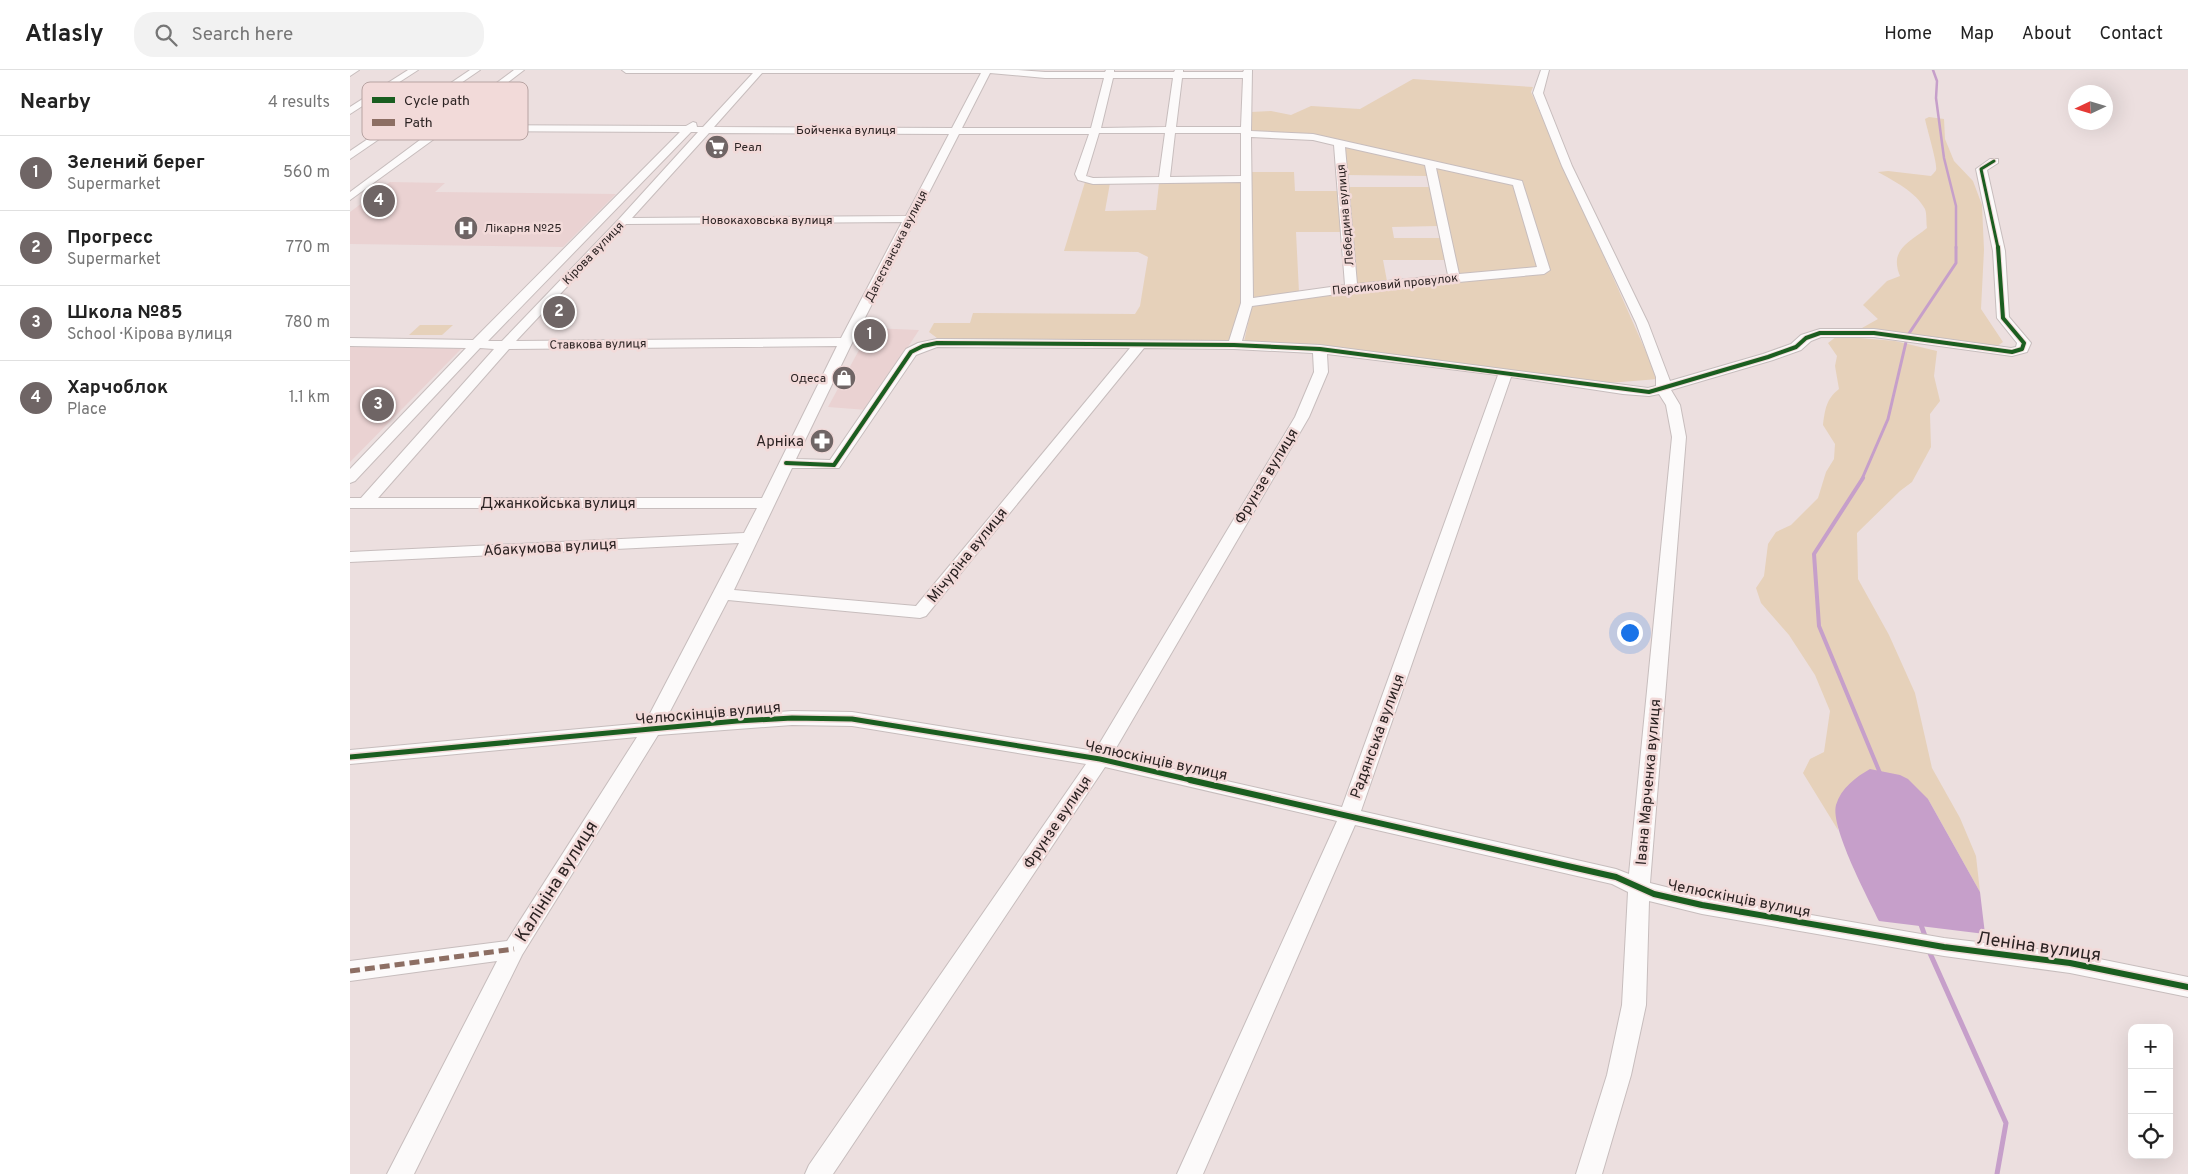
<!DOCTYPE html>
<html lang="en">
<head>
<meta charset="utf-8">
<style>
  body { margin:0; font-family:Overpass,sans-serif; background:#f2f2f2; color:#222 }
  .controls { position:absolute; right:15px; bottom:15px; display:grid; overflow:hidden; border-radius:10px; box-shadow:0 5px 20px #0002 }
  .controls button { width:45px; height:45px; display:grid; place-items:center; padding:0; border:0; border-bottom:1px solid #e0e0e0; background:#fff; color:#222; font:25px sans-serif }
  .compass { position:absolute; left:1718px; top:15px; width:45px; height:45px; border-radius:50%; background:#fff; box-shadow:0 5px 20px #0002; rotate:266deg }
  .you { position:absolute; left:1279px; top:562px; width:18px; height:18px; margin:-12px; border:4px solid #fff; border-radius:50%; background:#1a73e8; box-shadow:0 0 0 8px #1a73e833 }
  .badge { display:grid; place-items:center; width:32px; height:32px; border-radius:50%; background:#6f6565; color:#fff; font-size:16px; font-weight:700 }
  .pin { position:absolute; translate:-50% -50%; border:2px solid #fff; box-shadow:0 1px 5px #0006 }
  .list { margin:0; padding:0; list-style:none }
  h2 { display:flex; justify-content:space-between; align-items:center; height:65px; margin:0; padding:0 20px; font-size:21px }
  h2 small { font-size:16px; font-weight:400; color:#767676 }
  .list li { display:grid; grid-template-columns:32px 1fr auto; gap:15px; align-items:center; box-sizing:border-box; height:75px; padding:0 20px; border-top:1px solid #e0e0e0 }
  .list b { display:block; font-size:19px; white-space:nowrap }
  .list p { margin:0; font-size:16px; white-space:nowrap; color:#767676 }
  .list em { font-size:16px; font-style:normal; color:#767676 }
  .icon { flex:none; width:28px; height:28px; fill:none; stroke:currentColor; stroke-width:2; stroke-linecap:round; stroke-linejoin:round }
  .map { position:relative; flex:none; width:1838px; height:1104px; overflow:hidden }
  header { display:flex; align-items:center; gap:30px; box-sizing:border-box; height:70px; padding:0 25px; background:#fff; border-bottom:1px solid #e0e0e0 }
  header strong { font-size:24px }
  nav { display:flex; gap:28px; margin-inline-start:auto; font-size:18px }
  .search { width:350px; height:45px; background:#f2f2f2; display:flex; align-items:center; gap:12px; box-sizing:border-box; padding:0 18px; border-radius:20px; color:#767676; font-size:19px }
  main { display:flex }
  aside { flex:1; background:#fff }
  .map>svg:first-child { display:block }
  .built { fill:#ead2d2 }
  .green { fill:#e6d1ba }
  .water { fill:#c69fca }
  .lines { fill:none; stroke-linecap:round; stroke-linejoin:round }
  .stream-far3 { stroke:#c69fca; stroke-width:2.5 }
  .stream-far2 { stroke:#c69fca; stroke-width:3 }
  .stream-far1 { stroke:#c69fca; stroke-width:4 }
  .stream { stroke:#c69fca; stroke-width:5 }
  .minor-casing { stroke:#c7bdbd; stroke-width:2 }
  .minor { fill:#fcfafa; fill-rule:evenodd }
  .quiet { stroke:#8d6e63; stroke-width:5; stroke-dasharray:10 5; stroke-linecap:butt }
  .cycleway-far3-casing { stroke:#f2dad9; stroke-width:5 }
  .cycleway-far2-casing { stroke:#f2dad9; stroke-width:6 }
  .cycleway-far1-casing { stroke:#f2dad9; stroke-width:8 }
  .cycleway-casing { stroke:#f2dad9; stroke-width:9 }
  .cycleway-far3 { stroke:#1b5e20; stroke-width:3 }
  .cycleway-far2 { stroke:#1b5e20; stroke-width:4 }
  .cycleway-far1 { stroke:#1b5e20; stroke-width:5 }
  .cycleway { stroke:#1b5e20; stroke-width:6 }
  .labels { text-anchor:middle; stroke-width:5; stroke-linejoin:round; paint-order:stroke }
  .far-street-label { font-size:12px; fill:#2c2323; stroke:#f2dad9 }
  .far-poi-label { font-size:12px; fill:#2c2323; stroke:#f2dad9; text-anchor:start }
  .poi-label { font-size:15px; fill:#2c2323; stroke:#f2dad9; text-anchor:end }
  .street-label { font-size:15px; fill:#2c2323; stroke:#f2dad9 }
  .near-street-label { font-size:18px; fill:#2c2323; stroke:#f2dad9 }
  .key { fill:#f2dad9; stroke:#b7a3a2; stroke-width:1 }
  .key-label { font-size:14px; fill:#2c2323 }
</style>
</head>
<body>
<header>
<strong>Atlasly</strong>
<div class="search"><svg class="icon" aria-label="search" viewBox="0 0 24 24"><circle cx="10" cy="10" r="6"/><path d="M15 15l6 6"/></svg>Search here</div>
<nav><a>Home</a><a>Map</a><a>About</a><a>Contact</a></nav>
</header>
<main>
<aside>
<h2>Nearby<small>4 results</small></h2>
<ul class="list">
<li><span class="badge">1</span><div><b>Зелений берег</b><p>Supermarket</p></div><em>560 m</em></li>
<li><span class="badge">2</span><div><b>Прогресс</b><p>Supermarket</p></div><em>770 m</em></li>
<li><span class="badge">3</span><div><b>Школа №85</b><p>School · Кірова вулиця</p></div><em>780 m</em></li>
<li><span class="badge">4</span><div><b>Харчоблок</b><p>Place</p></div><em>1.1 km</em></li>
</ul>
</aside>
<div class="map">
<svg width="1838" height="1104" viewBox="0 0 1838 1104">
  <rect width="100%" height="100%" fill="#ecdfdf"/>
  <g class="built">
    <polygon points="40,112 95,113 85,122 266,124 213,177 0,174 0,142"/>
    <polygon points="521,258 569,260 517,340 478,337"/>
    <polygon points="0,277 112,278 0,392"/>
  </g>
  <g class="green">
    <polygon points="1063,9 1183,17 1181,22 1308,309 1259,313 973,275 894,272 902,235 1003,221 1199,202 1173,112 952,63 901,62 901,42 921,41 941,45 961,36 1010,39"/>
    <path d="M1579 47 1594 49 1595 69 1604 91 1623 111 1632 135 1634 180 1631 239 1653 272 1646 277 1512 258 1528 249 1513 235 1537 211 1550 206C1539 179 1559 173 1577 158 1576 152 1577 144 1575 139 1566 122 1544 111 1528 102L1538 101 1581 106C1582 105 1586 101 1586 100 1588 95 1577 59 1575 49Z"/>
    <polygon points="992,74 1075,92 1078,106 995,105"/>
    <polygon points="1083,94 1165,113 1190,198 1108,205"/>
    <polygon points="902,102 944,102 945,121 987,121 991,162 946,162 949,222 905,227 899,225"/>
    <polygon points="735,112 760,113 755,141 806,140 809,113 892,112 894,231 882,273 591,271 579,262 584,253 620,253 623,243 785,244 790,236 798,187 788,182 714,181"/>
    <polygon points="1001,117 1081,117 1088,156 1042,157 1044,168 1091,168 1095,190 1033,190 1037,211 1005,215 996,118"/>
    <polygon points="70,255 103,255 92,265 59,265"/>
    <path d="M1487 266 1545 271 1587 281 1584 306 1590 331 1580 344 1581 377 1562 412 1550 421 1507 463 1508 509 1539 565 1565 623 1582 698 1610 748 1626 786 1630 822 1578 729 1486 736 1488 760 1453 703 1460 689 1474 682 1480 641 1465 605 1439 565 1411 533 1406 518 1414 506 1418 474 1426 462 1441 455 1468 428 1476 402 1484 389 1485 374 1473 355C1475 340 1476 329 1489 319L1485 296 1487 286 1478 273Z"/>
  </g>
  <path class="water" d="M1520 699 1550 705 1558 709 1578 729 1630 822 1635 864 1529 851C1518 828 1480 757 1486 735 1491 718 1506 707 1520 699Z"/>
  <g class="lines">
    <polyline class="stream-far3" points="1583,0 1587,11 1586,28 1594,88 1606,136 1606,178"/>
    <g class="stream-far2">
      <polyline points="1558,265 1606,193 1606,177"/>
      <polyline points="1512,409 1538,349 1556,272"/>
    </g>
    <polyline class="stream-far1" points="1513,408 1464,484 1469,556 1530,703"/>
    <g class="stream">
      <polyline points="1570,852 1575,866"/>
      <polyline points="1579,881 1656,1053 1647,1104"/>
    </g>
    <g class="minor-casing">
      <g id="minor">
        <polygon points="0,0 9,0 0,6"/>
        <polygon points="58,0 68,0 0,44 0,37"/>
        <polygon points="120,0 130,0 0,89 0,81"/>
        <path d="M164 0H174L102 55 336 56 343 52 346 53 347 57H353L403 3H276L272 0H668L695 2H755L756 0H764V2H824L825 0H833V2H893L894 0H902L901 61 963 64 1172 111 1200 200 1194 204 1001 222 902 236 892 271 970 275 1298 318 1306 316V307L1286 253 1212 96 1183 23 1191 0H1199L1193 23 1222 96 1298 253 1320 311 1413 284 1441 274 1451 265 1470 259H1524L1661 278 1666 277 1667 273 1647 248 1643 181 1626 99 1640 89H1648V93L1637 100 1655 181 1659 247 1681 273 1677 282 1662 286 1524 267H1471L1461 271 1451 280 1423 290 1321 320 1330 335 1336 367 1300 813 1352 826 1594 868 1720 883 1838 907V927L1720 903 1594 886 1352 844 1299 831 1296 935 1281 1005 1252 1104H1226L1257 1005 1272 935 1278 822 1262 814 1005 755 853 1104H827L987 751 755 697 483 1104H455L459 1095 736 694 502 656 442 655 308 665 172 885 64 1104H37L147 891 0 911V891L157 871 287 667 0 694V680L295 653 389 473 0 492V482L394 463 407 438H0V428H11L144 279 130 278 5 411 0 413V399L116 278 0 276V268L123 270 330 62 95 61 0 130V122ZM412 3H631L602 58 364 57ZM640 3 695 8H754L741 58H612ZM763 8H823L816 57 751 58ZM832 8H893L891 57H826ZM341 62H348L269 149 152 271H138ZM359 63 599 64 556 146 282 148ZM749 63H815L809 107 743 108 736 106ZM825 63H891V106L820 107ZM609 64H739L725 104 728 110 743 114 891 112V233L879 271 587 269 568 273 556 279 480 390 446 389 500 277ZM901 67 963 70 984 75 995 215 903 228ZM995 77 1075 95 1098 205 1007 214ZM1086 98 1163 115 1187 197 1109 204ZM552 152 491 268 166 271 276 154ZM487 276 412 428H28L159 279ZM587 277 780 278 566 536 384 520 442 398H489L566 285ZM794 278 884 279 963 283 964 302 945 347 745 681 502 642 442 641 315 651 378 530 570 548 576 546ZM977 284 1148 305 992 737 762 685 959 347 978 302ZM1161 307 1273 324 1299 326 1309 324 1316 335 1322 367 1279 804 1266 799 1011 741Z"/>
      </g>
    </g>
    <use href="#minor" class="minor"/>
    <polyline class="quiet" points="0,901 164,879"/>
    <g class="cycleway-far3-casing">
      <polyline id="cycleway-far3" points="1644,91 1631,99 1648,178"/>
    </g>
    <g class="cycleway-far2-casing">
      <polyline id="cycleway-far2" points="436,393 484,395 561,282 573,276 587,273 884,275 970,279 1299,322 1418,287 1446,277 1456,268 1470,263 1524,263 1662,282 1672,279 1674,273 1653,248 1648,177"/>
    </g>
    <g class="cycleway-far1-casing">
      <polyline id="cycleway-far1" points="0,687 387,651 442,648 502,649 750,689 845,711"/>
    </g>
    <g class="cycleway-casing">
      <polyline id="cycleway" points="840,710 1266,807 1304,824 1352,835 1594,877 1720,893 1838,917"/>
    </g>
    <use href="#cycleway-far3" class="cycleway-far3"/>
    <use href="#cycleway-far2" class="cycleway-far2"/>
    <use href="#cycleway-far1" class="cycleway-far1"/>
    <use href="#cycleway" class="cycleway"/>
  </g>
  <defs>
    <g id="supermarket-disc" transform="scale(1.25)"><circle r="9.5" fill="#6f6565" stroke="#f2dad9"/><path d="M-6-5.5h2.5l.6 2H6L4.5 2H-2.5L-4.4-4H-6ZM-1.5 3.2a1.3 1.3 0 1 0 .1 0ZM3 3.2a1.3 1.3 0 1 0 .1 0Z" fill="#fff"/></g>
    <g id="hospital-disc" transform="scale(1.25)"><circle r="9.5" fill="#6f6565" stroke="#f2dad9"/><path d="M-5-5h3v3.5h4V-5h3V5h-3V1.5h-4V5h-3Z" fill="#fff"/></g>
    <g id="shop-disc" transform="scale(1.25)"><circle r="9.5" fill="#6f6565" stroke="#f2dad9"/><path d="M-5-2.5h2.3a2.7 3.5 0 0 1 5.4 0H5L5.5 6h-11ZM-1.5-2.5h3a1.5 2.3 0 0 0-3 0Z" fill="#fff"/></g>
    <g id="pharmacy-disc" transform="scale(1.25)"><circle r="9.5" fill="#6f6565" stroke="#f2dad9"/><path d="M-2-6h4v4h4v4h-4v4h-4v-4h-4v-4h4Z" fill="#fff"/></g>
  </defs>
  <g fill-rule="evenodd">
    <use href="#supermarket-disc" x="367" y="77"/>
    <use href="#hospital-disc" x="116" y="158"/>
    <use href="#shop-disc" x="494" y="308"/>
    <use href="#pharmacy-disc" x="472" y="371"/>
  </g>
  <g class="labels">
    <g class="far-street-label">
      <text x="496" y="64">Бойченка вулиця</text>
      <text transform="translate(995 145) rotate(-95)" y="4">Лебедина вулиця</text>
      <text x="417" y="154">Новокаховська вулиця</text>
      <text transform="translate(546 176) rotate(-63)" y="4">Дагестанська вулиця</text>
      <text transform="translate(243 183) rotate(-46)" y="4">Кірова вулиця</text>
      <text transform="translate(1045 214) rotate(-6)" y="4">Персиковий провулок</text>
      <text transform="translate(248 274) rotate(-1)" y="4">Ставкова вулиця</text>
    </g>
    <g class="far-poi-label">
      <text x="384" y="81">Реал</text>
      <text x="134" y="162">Лікарня №25</text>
      <text x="476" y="312" text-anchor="end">Одеса</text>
    </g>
    <g class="poi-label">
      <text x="454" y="376">Арніка</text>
    </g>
    <g class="street-label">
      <text transform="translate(916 406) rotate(-59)" y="5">Фрунзе вулиця</text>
      <text x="208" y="438">Джанкойська вулиця</text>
      <text transform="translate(200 477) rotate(-3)" y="5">Абакумова вулиця</text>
      <text transform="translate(617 485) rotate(-51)" y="5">Мічуріна вулиця</text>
      <text transform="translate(358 643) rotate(-5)" y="5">Челюскінців вулиця</text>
      <text transform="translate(1027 666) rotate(-70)" y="5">Радянська вулиця</text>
      <text transform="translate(806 690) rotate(12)" y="5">Челюскінців вулиця</text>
      <text transform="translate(1298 712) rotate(-85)" y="5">Івана Марченка вулиця</text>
      <text transform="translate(707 752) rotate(-56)" y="5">Фрунзе вулиця</text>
      <text transform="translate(1389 828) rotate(11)" y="5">Челюскінців вулиця</text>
    </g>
    <g class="near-street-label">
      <text transform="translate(206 811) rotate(-58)" y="6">Калініна вулиця</text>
      <text transform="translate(1689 876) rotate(8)" y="6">Леніна вулиця</text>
    </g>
  </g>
  <rect x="12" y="12" width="166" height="58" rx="8" class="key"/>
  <rect x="22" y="27" width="23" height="6" fill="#1b5e20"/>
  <rect x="22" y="49" width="23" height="7" fill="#8d6e63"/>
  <g class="key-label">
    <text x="54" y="35">Cycle path</text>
    <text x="54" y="57">Path</text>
  </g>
</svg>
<div class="controls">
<button>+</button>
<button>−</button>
<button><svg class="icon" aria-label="locate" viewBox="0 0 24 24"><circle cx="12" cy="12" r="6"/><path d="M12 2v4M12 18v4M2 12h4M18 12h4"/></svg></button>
</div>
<svg class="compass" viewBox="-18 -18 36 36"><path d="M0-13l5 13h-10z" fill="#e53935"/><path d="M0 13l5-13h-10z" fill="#767676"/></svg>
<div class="you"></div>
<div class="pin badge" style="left:520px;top:265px">1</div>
<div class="pin badge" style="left:209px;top:242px">2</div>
<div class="pin badge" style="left:28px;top:335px">3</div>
<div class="pin badge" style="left:29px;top:131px">4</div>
</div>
</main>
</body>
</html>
